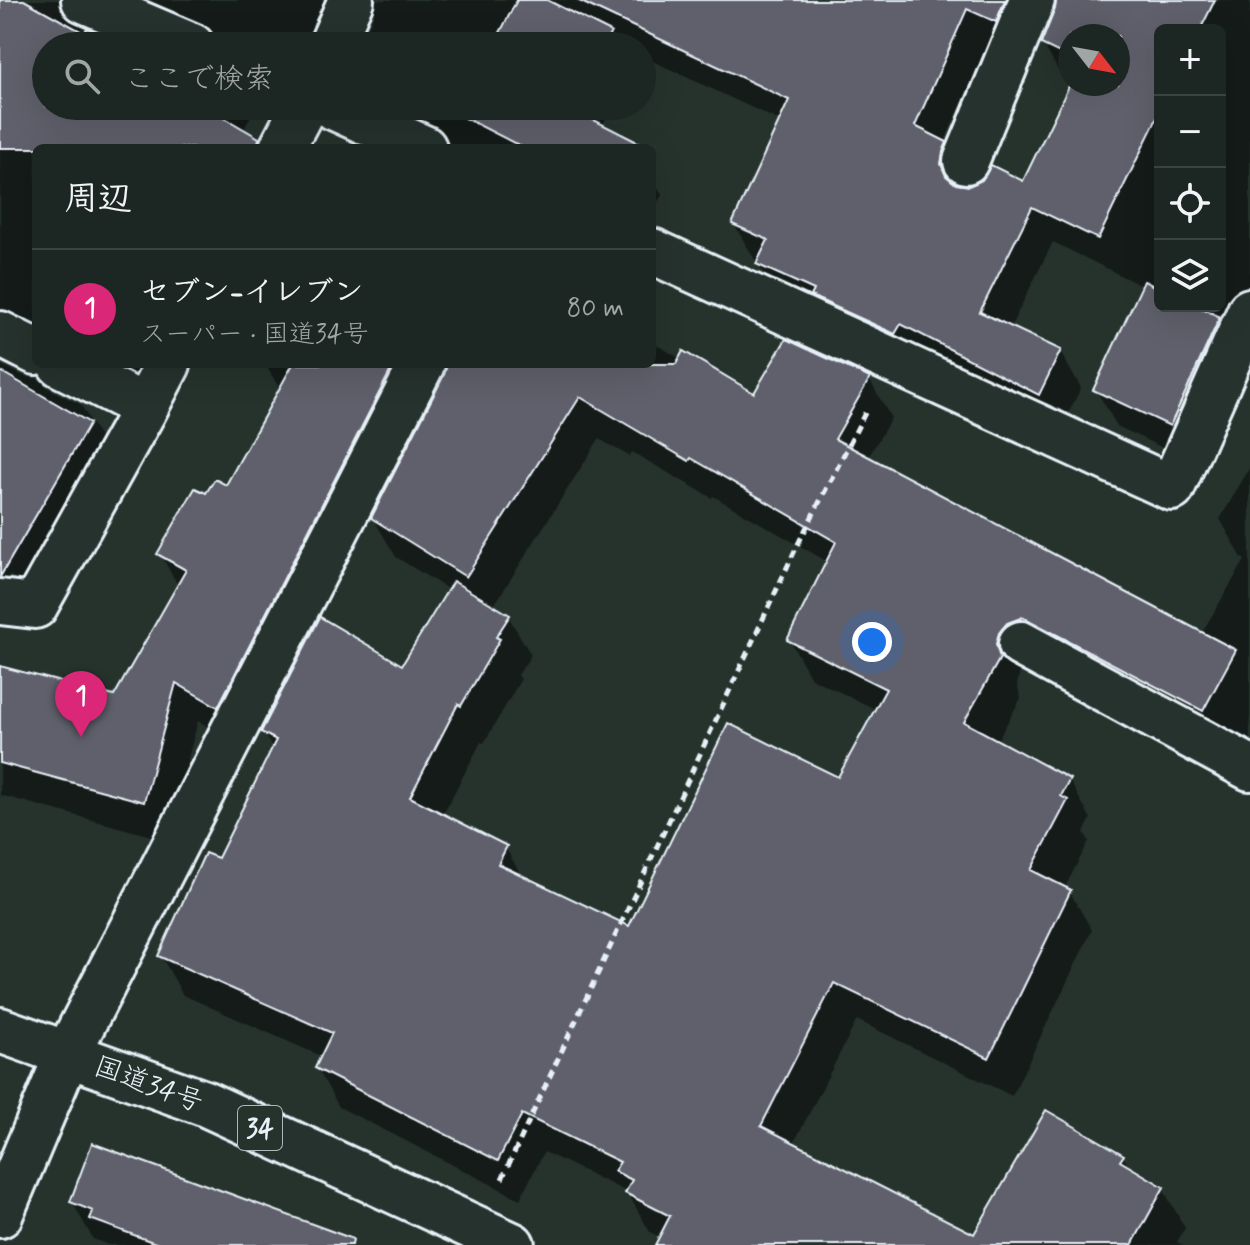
<!DOCTYPE html>
<html lang="ja">
<head>
<meta charset="utf-8">
<style>
  body { margin:0; font-family:Mynerve,"Klee One",sans-serif; background:#29322f; color:#f1f3f6 }
  .controls { position:absolute; right:24px; top:24px; display:grid; overflow:hidden; border-radius:12px; box-shadow:0 8px 32px #0002 }
  .controls button { width:72px; height:72px; display:grid; place-items:center; padding:0; border:0; border-bottom:2px solid #3a4340; background:#1c2622; color:#f1f3f6; font:40px sans-serif }
  .compass { position:absolute; left:1058px; top:24px; width:72px; height:72px; border-radius:50%; background:#1c2622; box-shadow:0 8px 32px #0002; rotate:121deg }
  .you { position:absolute; left:872px; top:642px; width:28px; height:28px; margin:-20px; border:6px solid #fff; border-radius:50%; background:#1a73e8; box-shadow:0 0 0 12px #1a73e833 }
  .badge { display:grid; place-items:center; width:52px; height:52px; border-radius:50%; background:#db2777; color:#fff; font-size:26px; font-weight:700 }
  .pin { position:absolute; translate:-50% -66px; filter:drop-shadow(0 2px 4px #0008) }
  .pin::after { content:''; position:absolute; top:42px; width:28px; height:24px; background:inherit; clip-path:polygon(0 0,100% 0,50% 100%) }
  .list { margin:0; padding:0; list-style:none }
  h2 { display:flex; justify-content:space-between; align-items:center; height:104px; margin:0; padding:0 32px; font-size:34px }
  h2 small { font-size:26px; font-weight:400; color:#a0a5a5 }
  .list li { display:grid; grid-template-columns:52px 1fr auto; gap:24px; align-items:center; box-sizing:border-box; height:120px; padding:0 32px; border-top:2px solid #3a4340 }
  .list b { display:block; font-size:30px; white-space:nowrap }
  .list p { margin:0; font-size:26px; white-space:nowrap; color:#a0a5a5 }
  .list em { font-size:26px; font-style:normal; color:#a0a5a5 }
  .icon { flex:none; width:44px; height:44px; fill:none; stroke:currentColor; stroke-width:2; stroke-linecap:round; stroke-linejoin:round }
  .map { position:relative; flex:none; width:1250px; height:1245px; overflow:hidden }
  .search { position:absolute; background:#1c2622; box-shadow:0 8px 32px #0002; left:32px; top:32px; width:624px; height:88px; display:flex; align-items:center; gap:20px; box-sizing:border-box; padding:0 28px; border-radius:44px; color:#a0a5a5; font-size:30px }
  .panel { position:absolute; background:#1c2622; box-shadow:0 8px 32px #0002; left:32px; top:144px; width:624px; height:224px; border-radius:12px }
  .map>svg:first-child { display:block }
  .shadow { fill:#0007; fill-rule:evenodd }
  .building { fill:#60606c; stroke:#e8f1f8; stroke-width:2 }
  .lines { fill:none; stroke-linecap:round; stroke-linejoin:round }
  .minor-casing { stroke:#e8f1f8; stroke-width:50 }
  .highway-casing { stroke:#e8f1f8; stroke-width:50 }
  .path { stroke:#e8f1f8; stroke-width:5; stroke-dasharray:8 6; stroke-linecap:butt }
  .minor { stroke:#26332d; stroke-width:44 }
  .highway { stroke:#26332d; stroke-width:44 }
  .labels { text-anchor:middle; stroke-width:7; stroke-linejoin:round; paint-order:stroke }
  .shield { fill:#26332d; stroke:#aeb8bb; stroke-width:2 }
  .shield-label { font-size:26px; font-weight:bold; fill:#e8f1f8 }
  .street-label { font-size:28px; fill:#e8f1f8; stroke:#26332d }
</style>
</head>
<body>
<div class="map">
<svg width="1250" height="1245" viewBox="0 0 1250 1245">
  <rect width="100%" height="100%" fill="#26332d"/>
  <filter id="ink" filterUnits="userSpaceOnUse"><feTurbulence type="fractalNoise" baseFrequency=".0125" numOctaves="2"/><feDisplacementMap in="SourceGraphic" scale="16" xChannelSelector="R" yChannelSelector="G"/><feConvolveMatrix kernelMatrix="1 2 1 2 8 2 1 2 1" color-interpolation-filters="sRGB"/></filter>
  <g filter="url(#ink)">
    <g class="shadow">
      <path d="M0 0H1031L1017 58 988 44 944 143 966 180 964 187 1023 183 1071 84H1118V36H1070V83L1064 80 1043 44 1058 0H1250V332L1192 462 1117 426 1096 390 1144 287 1053 242 1010 328 1060 352 1081 388 1060 430 779 300 758 264 759 262 755 260 734 224 782 122 642 56V46H362L361 44 375 12 369 11 340 46H194L90 16 81 28 123 46H46V106H256L243 131 253 148H36V349L0 357ZM1160 30H1220V306H1160Z"/>
      <polygon points="417,106 612,106 599,133 620,148 440,148 436,146 415,110"/>
      <polygon points="652,178 662,195 652,211"/>
      <path d="M652 342 681 359 755 396 869 379 891 418 868 458 1201 634 1245 560 1242 558 1220 519 1250 467V756L1029 662 1020 672 1017 684 1021 698 997 741 1069 780 1091 819 1084 832 1089 841 1064 889 1069 891 1092 930 1012 1096 857 1020 793 1145 975 1237 1123 1156 1131 1170 1163 1189 1185 1228 1177 1242 1183 1245H675L650 1232 627 1192 544 1152 520 1199 339 1107 317 1068 323 1057 183 995 161 956 219 861 273 749 263 732 403 667 449 590 396 557 373 518 445 377 431 381 240 745 198 721 166 840 0 795V668L115 699 179 587 160 554 207 496 227 488 281 391 265 364H652ZM599 439 629 456 632 452 712 498 713 496 828 562 789 639 811 678 877 710 839 779 630 929 523 878 505 847 442 816 481 742 484 743 521 679 518 675 531 655 508 616 493 607Z"/>
      <polygon points="0,364 24,376 38,379 48,388 81,405 102,441 100,444 110,460 28,586 9,575 0,591"/>
      <polygon points="67,364 155,364 129,395"/>
      <polygon points="72,1202 303,1245 108,1245 93,1239"/>
    </g>
    <g class="building">
      <polygon points="0,0 24,0 84,33 87,28 118,46 46,46 46,106 217,106 221,108 218,114 259,138 257,148 0,148"/>
      <polygon points="517,0 547,0 611,32 604,46 493,46"/>
      <polygon points="577,0 1005,0 996,22 967,9 915,126 947,142 943,152 941,164 946,176 956,184 969,186 982,180 991,165 1023,181 1070,84 1118,84 1118,36 1070,36 1070,58 1041,44 1055,9 1056,0 1215,0 1200,30 1160,30 1160,112 1098,239 1032,207 980,312 1061,350 1039,395 901,324 895,334 811,296 814,290 756,264 768,240 732,224 789,100"/>
      <polygon points="463,106 573,106 572,109 649,148 524,148 459,115"/>
      <polygon points="1144,281 1160,289 1160,306 1197,306 1220,317 1170,426 1093,390"/>
      <polygon points="786,339 870,378 835,439 1236,650 1203,711 1023,617 1007,623 999,633 996,644 1000,658 964,722 1070,779 1061,796 1068,800 1031,870 1071,890 989,1058 834,983 761,1126 974,1234 1046,1110 1124,1155 1120,1161 1164,1187 1132,1245 655,1245 670,1216 625,1193 632,1180 614,1171 620,1162 522,1114 498,1161 315,1068 332,1033 158,956 205,853 218,858 276,740 261,732 320,617 402,665 453,581 510,615 496,637 500,639 461,706 458,704 410,797 507,846 498,864 629,926 728,723 838,777 886,689 787,640 836,542 691,458 689,461 580,397 466,577 371,518 444,375 447,364 676,364 683,351 754,393"/>
      <polygon points="293,364 394,364 218,707 176,683 144,802 0,763 0,666 114,696 186,570 157,554 195,488 206,493 215,479 226,485"/>
      <polygon points="0,371 90,423 0,577"/>
      <polygon points="92,1143 353,1239 352,1245 161,1245 90,1219 93,1211 70,1202"/>
    </g>
    <g class="lines">
      <g class="minor-casing">
        <g id="minor">
          <polyline points="84,0 192,46"/>
          <polyline points="331,46 351,0"/>
          <polyline points="331,106 424,148"/>
          <polyline points="282,148 304,106"/>
          <polyline points="966,161 1032,0"/>
          <polyline points="652,251 1172,488 1250,311"/>
          <polyline points="0,334 36,352"/>
          <polyline points="60,364 145,407"/>
          <polyline points="0,602 35,606 143,412 168,364"/>
          <polyline points="1021,644 1250,768"/>
          <polyline points="0,1215 68,1053 422,364"/>
        </g>
      </g>
      <g class="highway-casing">
        <polyline id="highway" points="0,1030 204,1103 512,1245"/>
      </g>
      <polyline class="path" points="502,1179 797,546 866,411"/>
      <use href="#minor" class="minor"/>
      <use href="#highway" class="highway"/>
    </g>
  </g>
  <g class="labels">
    <rect class="shield" x="238" y="1106" width="44" height="44" rx="6"/>
    <g class="shield-label">
      <text x="260" y="1137">34</text>
    </g>
    <g class="street-label">
      <text transform="translate(149 1083) rotate(20)" y="10">国道34号</text>
    </g>
  </g>
</svg>
<div class="controls">
<button>+</button>
<button>−</button>
<button><svg class="icon" aria-label="locate" viewBox="0 0 24 24"><circle cx="12" cy="12" r="6"/><path d="M12 2v4M12 18v4M2 12h4M18 12h4"/></svg></button>
<button><svg class="icon" aria-label="layers" viewBox="0 0 24 24"><path d="M12 4l9 5-9 5-9-5zM3 14l9 5 9-5"/></svg></button>
</div>
<svg class="compass" viewBox="-18 -18 36 36"><path d="M0-13l5 13h-10z" fill="#e53935"/><path d="M0 13l5-13h-10z" fill="#a0a5a5"/></svg>
<div class="you"></div>
<div class="pin badge" style="left:81px;top:737px">1</div>
<div class="search"><svg class="icon" aria-label="search" viewBox="0 0 24 24"><circle cx="10" cy="10" r="6"/><path d="M15 15l6 6"/></svg>ここで検索</div>
<section class="panel">
<h2>周辺<small></small></h2>
<ul class="list">
<li><span class="badge">1</span><div><b>セブン-イレブン</b><p>スーパー · 国道34号</p></div><em>80 m</em></li>
</ul>
</section>
</div>
</body>
</html>
